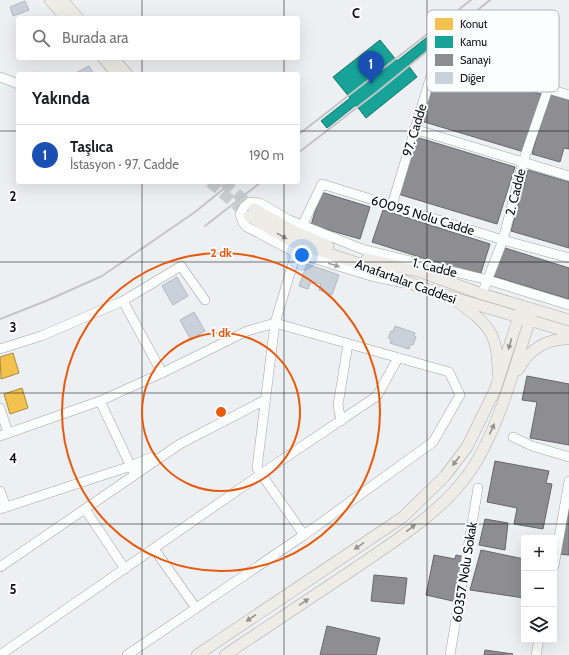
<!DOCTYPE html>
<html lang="tr">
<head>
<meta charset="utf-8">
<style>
  body { margin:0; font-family:Cabin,sans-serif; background:#f2f2f2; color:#202124 }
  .controls { position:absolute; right:12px; bottom:12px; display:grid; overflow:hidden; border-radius:4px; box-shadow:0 4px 16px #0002 }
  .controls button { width:36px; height:36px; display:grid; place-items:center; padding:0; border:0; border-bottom:1px solid #e0e0e0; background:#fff; color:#202124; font:20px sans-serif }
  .you { position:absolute; left:302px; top:255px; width:14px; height:14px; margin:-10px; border:3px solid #fff; border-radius:50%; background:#1a73e8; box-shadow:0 0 0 6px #1a73e833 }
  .badge { display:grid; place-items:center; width:26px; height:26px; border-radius:50%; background:#ea580c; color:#fff; font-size:13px; font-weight:700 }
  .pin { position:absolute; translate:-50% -33px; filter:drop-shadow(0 1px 2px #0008) }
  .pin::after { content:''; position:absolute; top:21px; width:14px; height:12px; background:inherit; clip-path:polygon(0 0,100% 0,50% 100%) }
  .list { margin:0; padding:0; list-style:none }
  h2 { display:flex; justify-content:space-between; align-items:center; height:52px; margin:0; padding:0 16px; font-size:17px }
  h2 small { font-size:13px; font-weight:400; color:#757577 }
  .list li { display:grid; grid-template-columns:26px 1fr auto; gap:12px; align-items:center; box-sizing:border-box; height:60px; padding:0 16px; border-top:1px solid #e0e0e0 }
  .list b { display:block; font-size:15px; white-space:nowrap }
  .list p { margin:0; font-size:13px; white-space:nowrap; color:#757577 }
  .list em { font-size:13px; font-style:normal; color:#757577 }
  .icon { flex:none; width:22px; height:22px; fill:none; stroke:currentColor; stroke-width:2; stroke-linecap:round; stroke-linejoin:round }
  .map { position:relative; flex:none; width:569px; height:655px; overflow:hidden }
  .search { position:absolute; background:#fff; box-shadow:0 4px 16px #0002; left:16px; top:16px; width:284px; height:44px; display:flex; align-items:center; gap:10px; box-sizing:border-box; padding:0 14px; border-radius:4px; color:#757577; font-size:15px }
  .panel { position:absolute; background:#fff; box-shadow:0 4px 16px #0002; left:16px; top:72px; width:284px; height:112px; border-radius:4px }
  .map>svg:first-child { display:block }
  .homes { fill:#f2c14e; stroke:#ad8b3b }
  .public { fill:#17a398; stroke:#14766f }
  .industry { fill:#8d8d92; stroke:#66676b }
  .building { fill:#c9d1db; stroke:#b6b8bb }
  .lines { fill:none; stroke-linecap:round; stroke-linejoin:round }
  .major-tunnel { stroke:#cbced1; stroke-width:11; stroke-dasharray:11 5.5; stroke-linecap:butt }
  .minor-casing { stroke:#a2a4a6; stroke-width:10 }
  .major-casing { stroke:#aeaba3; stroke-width:12 }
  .minor { stroke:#fcfdfd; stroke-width:9 }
  .major { stroke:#edece6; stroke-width:11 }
  .rail { stroke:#c4c5c6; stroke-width:2 }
  .oneway { fill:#939390 }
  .oneway2 { fill:#9c9d9e }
  .grid { fill:none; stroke:#0c0e10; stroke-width:1; stroke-opacity:0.55 }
  .ring { fill:none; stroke:#e8590c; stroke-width:2 }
  .labels { text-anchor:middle; stroke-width:4; stroke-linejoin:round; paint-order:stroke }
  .street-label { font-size:13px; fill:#0c0e10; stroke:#fbfdff }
  .key { fill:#fbfdff; stroke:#b3b5b7; stroke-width:1 }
  .key-label { font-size:11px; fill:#0c0e10 }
  .grid-label { font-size:13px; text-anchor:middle; font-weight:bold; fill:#0c0e10; stroke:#fbfdff; stroke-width:4; stroke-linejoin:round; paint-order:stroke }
  .centre { fill:#e8590c; stroke:#fbfdff; stroke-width:2 }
  .ring-label { font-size:12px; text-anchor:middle; font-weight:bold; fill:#e8590c; stroke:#fbfdff; stroke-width:4; stroke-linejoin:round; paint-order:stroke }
</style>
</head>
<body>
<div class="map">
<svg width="569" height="655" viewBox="0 0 569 655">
  <rect width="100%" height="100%" fill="#edf0f3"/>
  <g class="homes">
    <polygon points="13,353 19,373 1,379 0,357"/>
    <polygon points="22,388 28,408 10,414 4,394"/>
  </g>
  <polygon class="public" points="431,34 437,42 408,65 417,77 366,118 356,105 327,128 321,121 350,98 333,77 380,40 397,61"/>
  <g class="industry">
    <polygon points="438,64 541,94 524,152 421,121"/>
    <polygon points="549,93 569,98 569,149 564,148 560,162 532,154"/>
    <polygon points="416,137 515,167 497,224 398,194"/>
    <polygon points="528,170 569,182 569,248 511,231"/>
    <polygon points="321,192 370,207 360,239 311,225"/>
    <polygon points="383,210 490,244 480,276 372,242"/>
    <polygon points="502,247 569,268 569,299 493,276"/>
    <polygon points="527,376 569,384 569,445 530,438 537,402 522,400"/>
    <polygon points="495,461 549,471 546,483 552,484 543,529 514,524 517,508 487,502"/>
    <polygon points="569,488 569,555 558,554"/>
    <polygon points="485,519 508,523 505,550 479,545"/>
    <polygon points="481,550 524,559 524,598 470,590"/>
    <polygon points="434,555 455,559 456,555 465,557 457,602 426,595"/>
    <polygon points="374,575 407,578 404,604 371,601"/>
    <polygon points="327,626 380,638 376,655 320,655"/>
    <polygon points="485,650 513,654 484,655"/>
  </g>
  <g class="building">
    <polygon points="25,1 29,10 13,16 10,7"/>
    <polygon points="89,66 94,74 77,74 76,73"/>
    <polygon points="307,264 339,275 332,295 319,290 321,284 311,281 308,289 299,286"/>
    <polygon points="177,277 188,296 173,305 162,286"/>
    <polygon points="194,312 205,331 191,340 180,320"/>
    <polygon points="395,326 415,333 414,336 416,337 413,345 411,344 409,349 390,343 391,339 388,338 391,331 393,332"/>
  </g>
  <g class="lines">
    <g class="major-tunnel">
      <polyline points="210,182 249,216"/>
      <polyline points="224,182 254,209"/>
    </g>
    <g class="minor-casing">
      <g id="minor">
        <polyline points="0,77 18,84"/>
        <polyline points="414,129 569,176"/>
        <polyline points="392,205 437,56 569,95"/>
        <polyline points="302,226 322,184 503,240 569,258"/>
        <polyline points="296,253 275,323 257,468 304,535"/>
        <polyline points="404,283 371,276 296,253 247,227 243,223 240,214 244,207 250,202 260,203 289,220 362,249 488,280 569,305"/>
        <polyline points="482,294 503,240 523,162 548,89"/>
        <polyline points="123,301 162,373"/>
        <polyline points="0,349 41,336 123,301 181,266 205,300"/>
        <polyline points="100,401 133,471"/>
        <polyline points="0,408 8,433"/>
        <polyline points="341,421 338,405 348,344"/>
        <polyline points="0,436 100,401 162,373 247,331 275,323 449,372 460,395 433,442 304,535 127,655"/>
        <polyline points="513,437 532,446 569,457"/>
        <polyline points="0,491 6,507"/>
        <polyline points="0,509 131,466 152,457"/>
        <polyline points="85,509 125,569"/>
        <polyline points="154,549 196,608"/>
        <polyline points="554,566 569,481"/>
        <polyline points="0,567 180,444 265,400"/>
        <polyline points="0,655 261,474 377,396 398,358"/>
        <polyline points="450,655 478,488"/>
        <polyline points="536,655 539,640"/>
      </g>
    </g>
    <g class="major-casing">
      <g id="major">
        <polyline points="50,0 66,18"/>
        <polyline points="62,0 78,18"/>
        <polyline points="103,58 117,74"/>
        <polyline points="113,58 127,74"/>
        <polyline points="254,209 295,232 328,246"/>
        <polyline points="249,216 291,241 387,273 415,285 451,297 569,332"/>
        <polyline points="367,259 421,272 482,294 569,320"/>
        <path d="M458 302C489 325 498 333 498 373"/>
        <path d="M518 370C528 350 547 338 569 339"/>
        <polyline points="197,655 403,517 445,476 467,447 495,390 522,307"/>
        <path d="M225 655C266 628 307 600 348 573 390 544 439 515 469 473 500 429 516 361 533 310"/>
      </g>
    </g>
    <use href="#minor" class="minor"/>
    <use href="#major" class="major"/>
    <g class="rail">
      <polyline points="298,135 471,0"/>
      <polyline points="298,153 377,92 490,0"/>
      <polyline points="205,226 261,182"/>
      <polyline points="0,319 46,301 102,276 195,212 232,182"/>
    </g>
  </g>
  <defs><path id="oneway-solid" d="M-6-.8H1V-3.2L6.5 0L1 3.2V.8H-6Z"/></defs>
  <g class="oneway">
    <use href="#oneway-solid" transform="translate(282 236) rotate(29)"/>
    <use href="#oneway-solid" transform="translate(510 344) rotate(106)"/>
    <use href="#oneway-solid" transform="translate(492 429) rotate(-65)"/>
    <use href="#oneway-solid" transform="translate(456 461) rotate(127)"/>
    <use href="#oneway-solid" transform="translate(411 528) rotate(-37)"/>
    <use href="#oneway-solid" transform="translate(359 546) rotate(146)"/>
    <use href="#oneway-solid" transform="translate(304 602) rotate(-34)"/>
    <use href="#oneway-solid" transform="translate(251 618) rotate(146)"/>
  </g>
  <use class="oneway2" href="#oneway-solid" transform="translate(334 265) rotate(17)"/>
  <path class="grid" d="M142 0V18M284 0V18M427 0V655M142 58V74M284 58V74M0 131H18M298 131H569M142 182V655M284 182V655M0 262H569M0 393H569M0 524H569"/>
  <g class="ring">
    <circle cx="221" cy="412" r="79"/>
    <circle cx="221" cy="412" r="159"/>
  </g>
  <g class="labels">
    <g class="street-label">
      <text transform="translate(414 130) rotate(-73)" y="5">97. Cadde</text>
      <text transform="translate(515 192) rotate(-76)" y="5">2. Cadde</text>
      <text transform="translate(423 215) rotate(17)" y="5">60095 Nolu Cadde</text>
      <text transform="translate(435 267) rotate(14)" y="5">1. Cadde</text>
      <text transform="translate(406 281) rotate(20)" y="5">Anafartalar Caddesi</text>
      <text transform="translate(464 572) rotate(-81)" y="5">60357 Nolu Sokak</text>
    </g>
  </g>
  <rect x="427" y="10" width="132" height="82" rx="6" class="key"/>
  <rect x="435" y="18" width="18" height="12" fill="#f2c14e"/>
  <rect x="435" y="36" width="18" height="12" fill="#17a398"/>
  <rect x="435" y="54" width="18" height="12" fill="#8d8d92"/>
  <rect x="435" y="72" width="18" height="12" fill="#c9d1db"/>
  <g class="key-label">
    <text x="460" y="28">Konut</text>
    <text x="460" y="46">Kamu</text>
    <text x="460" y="64">Sanayi</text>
    <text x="460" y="82">Diğer</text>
  </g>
  <g class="grid-label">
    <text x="356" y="18">C</text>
    <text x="13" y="201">2</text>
    <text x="13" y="332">3</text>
    <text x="13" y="463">4</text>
    <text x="13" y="594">5</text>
  </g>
  <circle cx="221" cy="412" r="6" class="centre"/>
  <g class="ring-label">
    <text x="221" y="257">2 dk</text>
    <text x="221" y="337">1 dk</text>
  </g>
</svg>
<div class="controls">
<button>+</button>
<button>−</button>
<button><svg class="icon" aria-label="layers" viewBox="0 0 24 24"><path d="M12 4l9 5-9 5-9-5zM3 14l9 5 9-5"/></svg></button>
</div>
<div class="you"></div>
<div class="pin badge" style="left:371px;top:84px;background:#1a4fb4">1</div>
<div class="search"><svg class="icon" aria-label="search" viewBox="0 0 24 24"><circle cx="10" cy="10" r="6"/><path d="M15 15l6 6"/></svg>Burada ara</div>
<section class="panel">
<h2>Yakında<small></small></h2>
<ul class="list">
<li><span class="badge" style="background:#1a4fb4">1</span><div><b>Taşlıca</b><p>İstasyon · 97. Cadde</p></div><em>190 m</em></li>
</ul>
</section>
</div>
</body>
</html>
